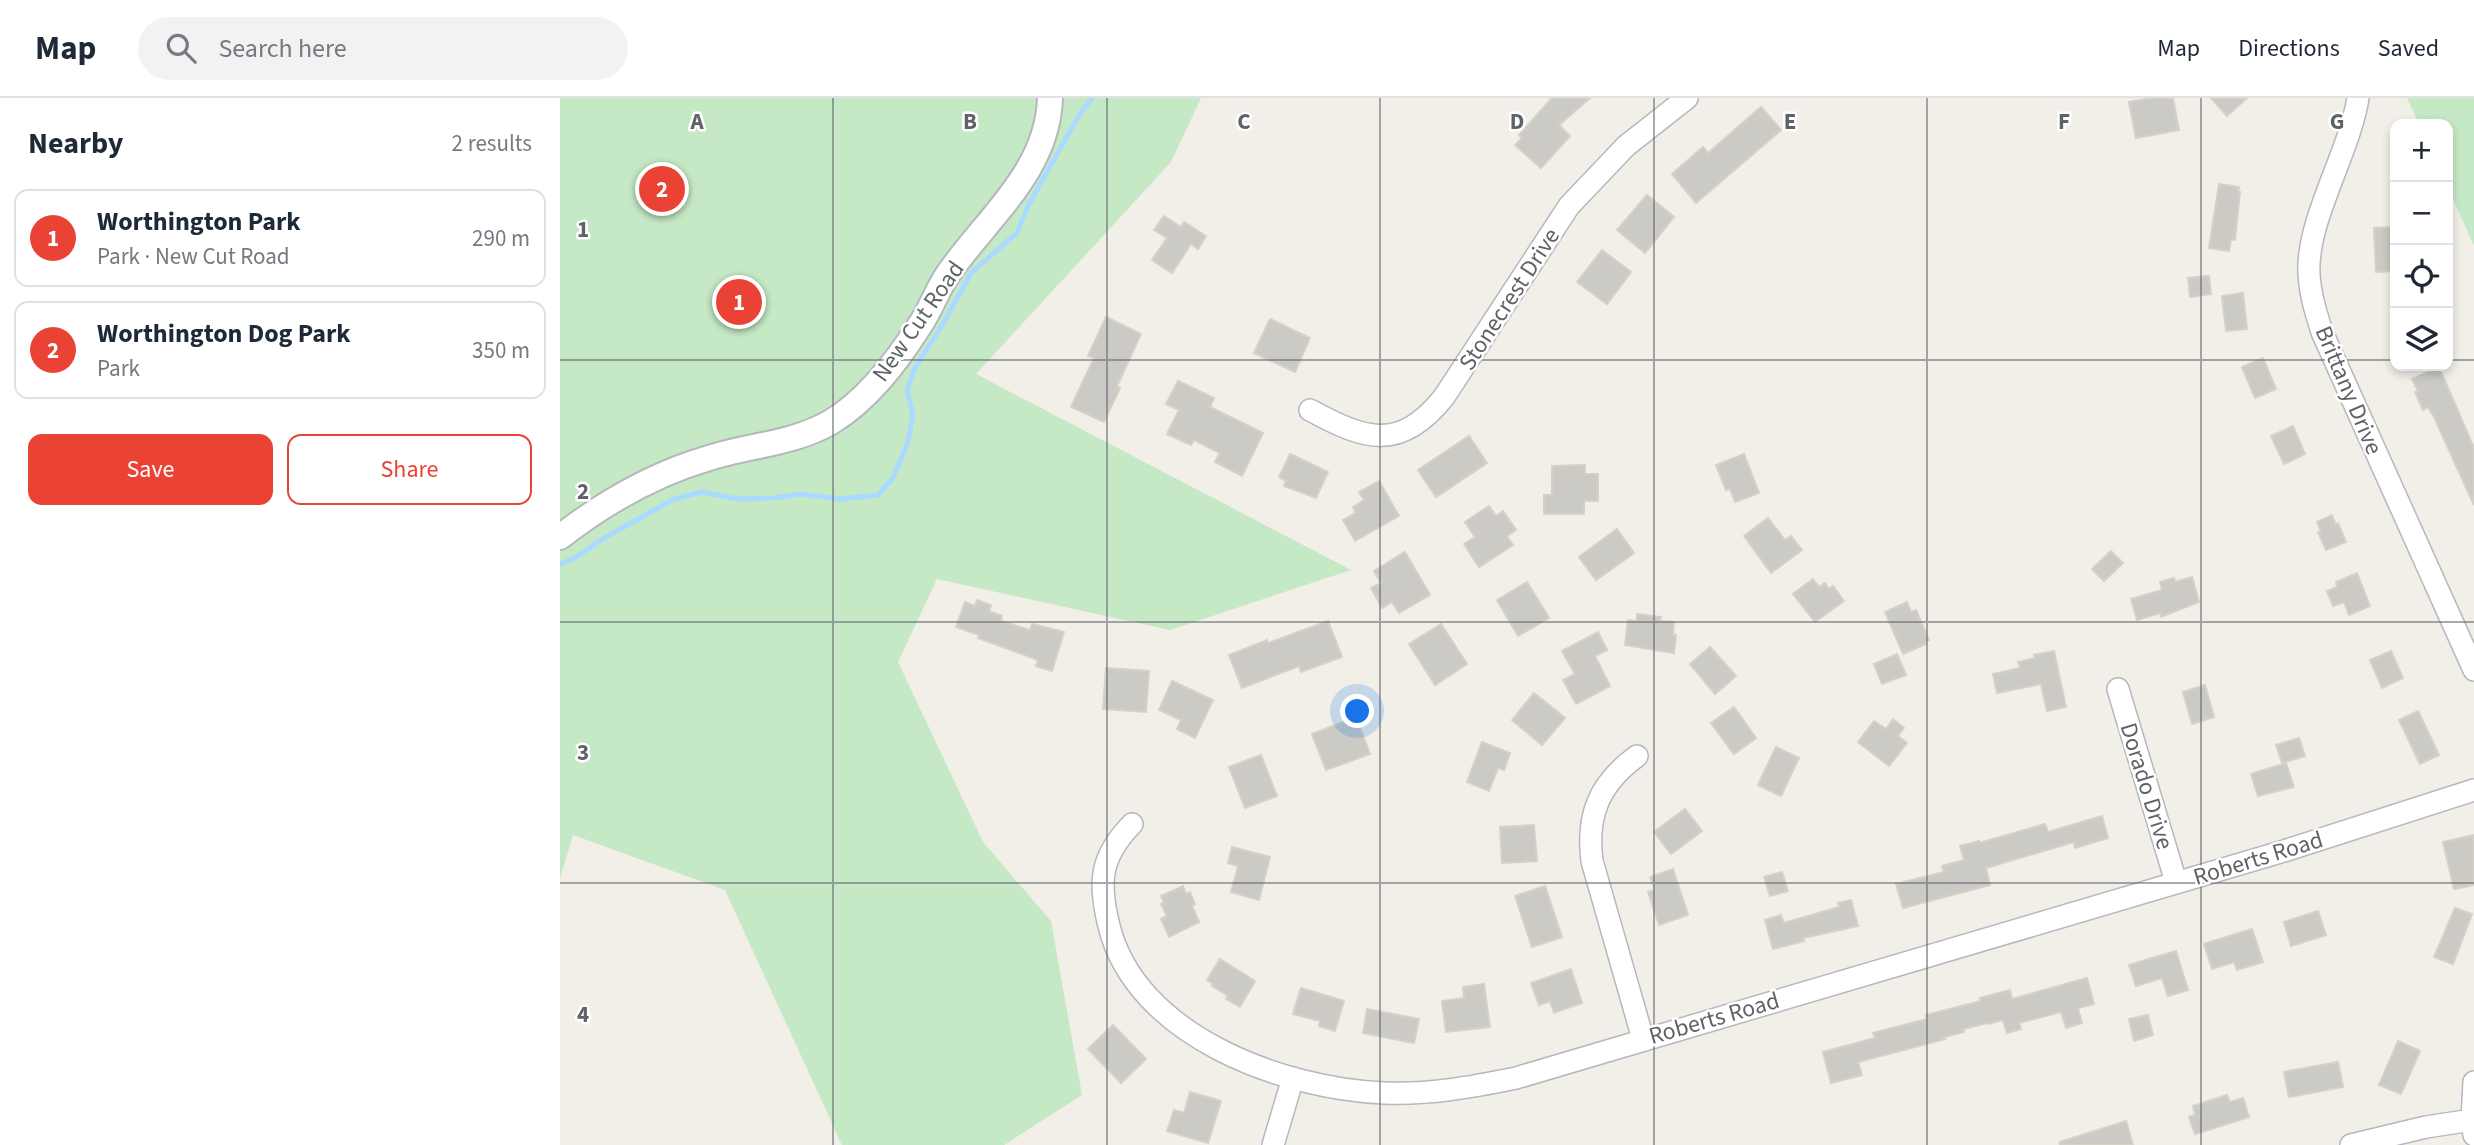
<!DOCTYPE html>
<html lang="en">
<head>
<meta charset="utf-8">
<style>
  body { margin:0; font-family:"Source Sans 3",sans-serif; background:#f2f2f3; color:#1f2937 }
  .controls { position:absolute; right:21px; top:21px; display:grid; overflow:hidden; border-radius:14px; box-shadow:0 4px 10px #0003 }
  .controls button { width:63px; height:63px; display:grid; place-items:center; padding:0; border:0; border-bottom:2px solid #e0e1e3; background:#fff; color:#1f2937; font:35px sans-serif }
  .you { position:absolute; left:798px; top:614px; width:24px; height:24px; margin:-18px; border:5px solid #fff; border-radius:50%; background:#1a73e8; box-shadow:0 0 0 10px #1a73e833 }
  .badge { display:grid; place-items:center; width:46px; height:46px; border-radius:50%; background:#ea4335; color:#fff; font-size:23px; font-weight:700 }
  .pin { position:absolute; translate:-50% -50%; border:4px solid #fff; box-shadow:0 2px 7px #0006 }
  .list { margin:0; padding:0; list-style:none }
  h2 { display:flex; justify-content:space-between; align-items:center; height:91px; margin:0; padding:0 28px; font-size:30px }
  h2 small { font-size:23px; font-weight:400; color:#747a83 }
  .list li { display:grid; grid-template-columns:46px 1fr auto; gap:21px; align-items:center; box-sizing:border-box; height:98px; margin:0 14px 14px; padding:0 14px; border:2px solid #e0e1e3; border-radius:14px }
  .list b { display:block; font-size:26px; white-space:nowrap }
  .list p { margin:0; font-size:23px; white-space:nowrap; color:#747a83 }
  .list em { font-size:23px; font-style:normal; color:#747a83 }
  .actions { display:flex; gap:14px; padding:21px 28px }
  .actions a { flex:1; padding:16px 0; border:2px solid #ea4335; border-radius:14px; text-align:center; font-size:24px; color:#ea4335 }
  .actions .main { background:#ea4335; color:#fff }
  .icon { flex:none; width:38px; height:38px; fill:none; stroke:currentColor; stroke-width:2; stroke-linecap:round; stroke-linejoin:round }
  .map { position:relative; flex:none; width:1914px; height:1047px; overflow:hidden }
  header { display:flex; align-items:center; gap:42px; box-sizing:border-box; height:98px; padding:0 35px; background:#fff; border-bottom:2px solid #e0e1e3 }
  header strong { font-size:33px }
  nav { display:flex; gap:38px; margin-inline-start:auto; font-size:24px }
  .search { width:490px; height:63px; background:#f2f2f3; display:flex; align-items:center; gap:18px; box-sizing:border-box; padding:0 24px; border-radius:38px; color:#747a83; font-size:26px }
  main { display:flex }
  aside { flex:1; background:#fff }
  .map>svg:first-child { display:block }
  .green { fill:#c5e8c5 }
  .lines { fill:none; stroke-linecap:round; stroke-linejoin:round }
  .stream { stroke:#aadaff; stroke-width:5 }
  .building { fill:#cccac5; stroke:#d6d1c6; stroke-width:2 }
  .minor-casing { stroke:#b5b8bc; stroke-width:24 }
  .tertiary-casing { stroke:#b5b8bc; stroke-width:28 }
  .minor { stroke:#fff; stroke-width:21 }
  .tertiary { stroke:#fff; stroke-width:24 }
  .grid { fill:none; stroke:#5f6368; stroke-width:2; stroke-opacity:0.55 }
  .labels { text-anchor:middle; stroke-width:5; stroke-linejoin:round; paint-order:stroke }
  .street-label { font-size:24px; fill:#5f6368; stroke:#fff }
  .grid-label { font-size:23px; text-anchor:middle; font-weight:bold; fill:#5f6368; stroke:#fff; stroke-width:5; stroke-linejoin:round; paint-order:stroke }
</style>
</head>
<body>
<header>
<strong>Map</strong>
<div class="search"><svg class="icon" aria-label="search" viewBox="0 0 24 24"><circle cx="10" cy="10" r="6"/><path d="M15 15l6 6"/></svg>Search here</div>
<nav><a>Map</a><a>Directions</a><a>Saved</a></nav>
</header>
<main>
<aside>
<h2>Nearby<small>2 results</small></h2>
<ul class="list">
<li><span class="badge">1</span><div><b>Worthington Park</b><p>Park · New Cut Road</p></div><em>290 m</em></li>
<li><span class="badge">2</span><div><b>Worthington Dog Park</b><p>Park</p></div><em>350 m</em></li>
</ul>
<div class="actions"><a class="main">Save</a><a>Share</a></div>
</aside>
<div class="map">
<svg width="1914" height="1047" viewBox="0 0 1914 1047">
  <rect width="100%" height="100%" fill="#f1efe8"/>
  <g class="green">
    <polygon points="0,0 641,0 611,64 416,276 791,472 610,532 377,481 338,564 423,744 491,823 522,997 444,1047 282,1047 165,792 13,737 0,780"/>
    <polygon points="1847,0 1914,0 1914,148 1888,90 1888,26 1859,26"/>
  </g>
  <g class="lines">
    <polyline class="stream" points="0,466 13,461 46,439 114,401 142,394 177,401 214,400 240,396 281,401 318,397 332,381 347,347 353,317 347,292 355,270 383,226 411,175 457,135 468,108 519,17 532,0"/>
  </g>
  <g class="building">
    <polygon points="992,0 1030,0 999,27 1010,38 981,70 955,47 962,40 959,37"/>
    <polygon points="1591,0 1613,0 1619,32 1576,40 1569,4"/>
    <polygon points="1651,0 1687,0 1667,18"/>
    <polygon points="1201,9 1221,32 1136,105 1112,76 1143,49 1148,55"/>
    <polygon points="1659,86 1679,89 1678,94 1680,94 1675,142 1671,141 1669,153 1649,150"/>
    <polygon points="1087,97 1114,119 1085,155 1057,132"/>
    <polygon points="604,118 621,129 624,124 646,138 638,151 631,146 612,175 592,162 607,140 594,132"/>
    <polygon points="1835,129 1835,173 1816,174 1814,130"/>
    <polygon points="1042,152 1071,174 1047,206 1017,184"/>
    <polygon points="1649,178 1651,196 1630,199 1628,180"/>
    <polygon points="1683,195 1687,231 1666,233 1662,198"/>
    <polygon points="546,219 581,236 557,288 560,290 544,324 511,309 534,260 528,258"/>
    <polygon points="710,221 750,240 735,274 694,255"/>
    <polygon points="1703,260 1716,291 1695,300 1682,269"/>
    <polygon points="1879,269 1914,350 1914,407 1874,319 1868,309 1863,312 1855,294 1858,293 1852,281"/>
    <polygon points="618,283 654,300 650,309 703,335 682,378 655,364 660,355 634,342 631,347 607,336 619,312 606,306"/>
    <polygon points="1733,328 1745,356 1724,366 1711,338"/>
    <polygon points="909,338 927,365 876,399 858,372"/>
    <polygon points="730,356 768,374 756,400 724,388 726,383 719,379"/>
    <polygon points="1184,356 1199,395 1175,404 1170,391 1166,392 1156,367"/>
    <polygon points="1025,367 1025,376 1038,376 1038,403 1024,403 1024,416 984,416 984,397 992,397 992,368"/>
    <polygon points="819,383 839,418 795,443 783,422 796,415 793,409 804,402 799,394"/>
    <polygon points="929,408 936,418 943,413 956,432 947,438 953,447 919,469 904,446 915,439 905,424"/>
    <polygon points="1772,417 1776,427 1778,425 1786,444 1766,452 1758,434 1761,433 1757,424"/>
    <polygon points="1208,420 1225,442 1231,438 1242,452 1211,475 1184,438"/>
    <polygon points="1057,431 1074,455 1036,482 1019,459"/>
    <polygon points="1551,453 1563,465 1544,483 1532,471"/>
    <polygon points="845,454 870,497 839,515 832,504 822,510 811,490 821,485 814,473"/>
    <polygon points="1797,475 1810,508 1789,517 1784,504 1773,508 1767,493 1777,489 1776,484"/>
    <polygon points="1632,479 1639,504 1601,519 1600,515 1577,522 1571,501 1602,492 1600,484 1614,480 1615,484"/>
    <polygon points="1253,481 1259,489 1265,485 1269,491 1273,488 1284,503 1255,524 1233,496"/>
    <polygon points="967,484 989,520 958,538 937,502"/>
    <polygon points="417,502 431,507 429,513 442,518 441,523 470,532 472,526 504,534 492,573 476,568 478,562 418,540 419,537 396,529 405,504 415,508"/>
    <polygon points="1347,504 1351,514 1356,512 1369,542 1365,544 1366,546 1343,556 1325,514"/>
    <polygon points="1077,516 1101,519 1100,523 1114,524 1113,537 1116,537 1114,555 1065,547 1068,522 1077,523"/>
    <polygon points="768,523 782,559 741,574 739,568 682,590 669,557 707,542 708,545"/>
    <polygon points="881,526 907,566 875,587 849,546"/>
    <polygon points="1038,534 1047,552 1035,558 1050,588 1016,606 1003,582 1015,576 1002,553"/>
    <polygon points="1150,549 1176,578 1155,596 1130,566"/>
    <polygon points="1494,553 1506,609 1487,613 1481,586 1437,595 1433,576 1460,570 1458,564 1475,560 1474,557"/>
    <polygon points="1831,553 1843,580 1822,590 1810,562"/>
    <polygon points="1337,556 1346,577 1322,586 1314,566"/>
    <polygon points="546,570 589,573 586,614 543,611"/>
    <polygon points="612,583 653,602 635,640 617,631 621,622 599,612"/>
    <polygon points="1645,587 1654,619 1632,626 1623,594"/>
    <polygon points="974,595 1005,620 982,647 952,622"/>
    <polygon points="1174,609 1196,640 1174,656 1151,625"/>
    <polygon points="1858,613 1879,657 1860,666 1839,622"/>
    <polygon points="796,619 810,656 766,672 752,636"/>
    <polygon points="1333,621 1344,630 1338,638 1347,645 1329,668 1298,644 1314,623 1326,631"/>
    <polygon points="1739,640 1745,658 1722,665 1716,647"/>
    <polygon points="922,644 950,655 944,672 938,670 929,693 907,684"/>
    <polygon points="1216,649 1239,660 1221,698 1198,687"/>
    <polygon points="701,657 717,698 685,710 669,669"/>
    <polygon points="1726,665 1734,689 1698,698 1691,676"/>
    <polygon points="1125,711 1142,733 1111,756 1094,734"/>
    <polygon points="1542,718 1548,740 1515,750 1514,744 1426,770 1430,787 1343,810 1336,786 1384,774 1382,768 1404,762 1400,748 1419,743 1419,745 1485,726 1488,734"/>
    <polygon points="974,727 977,763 942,765 940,729"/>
    <polygon points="1914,737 1914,787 1894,791 1883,744"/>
    <polygon points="672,749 710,759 699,802 671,794 678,768 668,765"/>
    <polygon points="1113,771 1128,817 1099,827 1088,794 1095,792 1090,779"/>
    <polygon points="1222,774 1228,793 1210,798 1204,779"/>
    <polygon points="623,788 626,796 630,794 635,806 632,808 639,824 609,839 601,821 607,818 601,806 604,804 601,798"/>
    <polygon points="985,788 1002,839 972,849 955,798"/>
    <polygon points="1291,802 1298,828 1243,840 1244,843 1213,851 1205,822 1221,817 1224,825 1279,809 1278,805"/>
    <polygon points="1895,810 1912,816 1893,866 1874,859"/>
    <polygon points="1758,813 1766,837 1731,848 1724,824"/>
    <polygon points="1692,831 1703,864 1677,872 1674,864 1652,871 1644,846"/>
    <polygon points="1616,853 1628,892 1608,898 1602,880 1576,888 1569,867"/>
    <polygon points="660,861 695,883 680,909 666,901 668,898 652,888 653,886 647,882"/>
    <polygon points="1011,871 1022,905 994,915 990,903 979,907 971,885"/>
    <polygon points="1527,880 1534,906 1518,910 1522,925 1506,930 1501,914 1459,925 1461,931 1447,935 1443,922 1428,926 1427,925 1403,931 1404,934 1384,939 1385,941 1298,964 1302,977 1271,985 1263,954 1315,940 1313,935 1367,921 1366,917 1421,903 1420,900 1450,892 1452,901"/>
    <polygon points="924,886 930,929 886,934 882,903 904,900 903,889"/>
    <polygon points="741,890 784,903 775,933 759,928 760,923 733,916"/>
    <polygon points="807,911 859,921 854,945 803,935"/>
    <polygon points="1588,917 1593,937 1574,943 1569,921"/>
    <polygon points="553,927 586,961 561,985 528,951"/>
    <polygon points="1838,943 1860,953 1841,996 1819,987"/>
    <polygon points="1778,964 1783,989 1729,999 1724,974"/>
    <polygon points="630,994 661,1003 648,1045 607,1033 614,1012 624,1015"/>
    <polygon points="1667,997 1670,1004 1683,1000 1689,1019 1635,1036 1629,1019 1635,1017 1633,1008"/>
    <polygon points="1566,1023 1573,1047 1500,1047 1500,1044"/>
  </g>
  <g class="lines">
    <g class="minor-casing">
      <g id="minor">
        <path d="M1798 0C1789 56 1746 123 1749 176 1750 196 1756 215 1762 234L1914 572"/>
        <path d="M750 312C805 342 840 354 884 299L1009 108 1066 48 1127 0"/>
        <polyline points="1558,591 1616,784"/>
        <path d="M1077 658C1040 685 1026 716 1032 763L1083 941"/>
        <path d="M572 726C540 759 538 784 549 828 576 938 723 991 824 995 869 997 912 989 956 980L1724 753 1914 692"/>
        <polyline points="1914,984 1912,1022 1914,1037"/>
        <polyline points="713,1047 733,980"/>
        <polyline points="1791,1047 1866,1029 1912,1022"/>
      </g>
    </g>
    <g class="tertiary-casing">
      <path id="tertiary" d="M0 439C45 404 94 376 149 360 190 347 233 346 271 324 308 302 337 263 360 227 371 211 377 192 388 176 427 120 488 73 490 0"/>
    </g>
    <use href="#minor" class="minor"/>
    <use href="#tertiary" class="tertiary"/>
  </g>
  <path class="grid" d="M273 0V1047M547 0V1047M820 0V1047M1094 0V1047M1367 0V1047M1641 0V1047M0 262H1835M1888 262H1914M0 524H1914M0 785H1914"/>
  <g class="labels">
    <g class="street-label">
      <text transform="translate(949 201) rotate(-57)" y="8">Stonecrest Drive</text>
      <text transform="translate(358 223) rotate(-55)" y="8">New Cut Road</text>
      <text transform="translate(1789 292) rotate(67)" y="8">Brittany Drive</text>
      <text transform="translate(1587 688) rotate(73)" y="8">Dorado Drive</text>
      <text transform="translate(1698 760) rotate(-17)" y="8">Roberts Road</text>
      <text transform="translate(1154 920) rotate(-16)" y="8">Roberts Road</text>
    </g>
  </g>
  <g class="grid-label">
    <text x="137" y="31">A</text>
    <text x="410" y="31">B</text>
    <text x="684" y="31">C</text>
    <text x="957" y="31">D</text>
    <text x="1230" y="31">E</text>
    <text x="1504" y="31">F</text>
    <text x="1777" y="31">G</text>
    <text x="23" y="139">1</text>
    <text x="23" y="401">2</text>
    <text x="23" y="662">3</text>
    <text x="23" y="924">4</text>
  </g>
</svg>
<div class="controls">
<button>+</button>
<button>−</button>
<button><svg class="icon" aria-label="locate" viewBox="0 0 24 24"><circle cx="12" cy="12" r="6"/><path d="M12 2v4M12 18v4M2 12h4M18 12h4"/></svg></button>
<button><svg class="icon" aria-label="layers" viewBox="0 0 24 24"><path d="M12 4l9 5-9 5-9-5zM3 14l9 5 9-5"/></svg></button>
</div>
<div class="you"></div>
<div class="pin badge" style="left:179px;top:204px">1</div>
<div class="pin badge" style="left:102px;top:91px">2</div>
</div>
</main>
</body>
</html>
